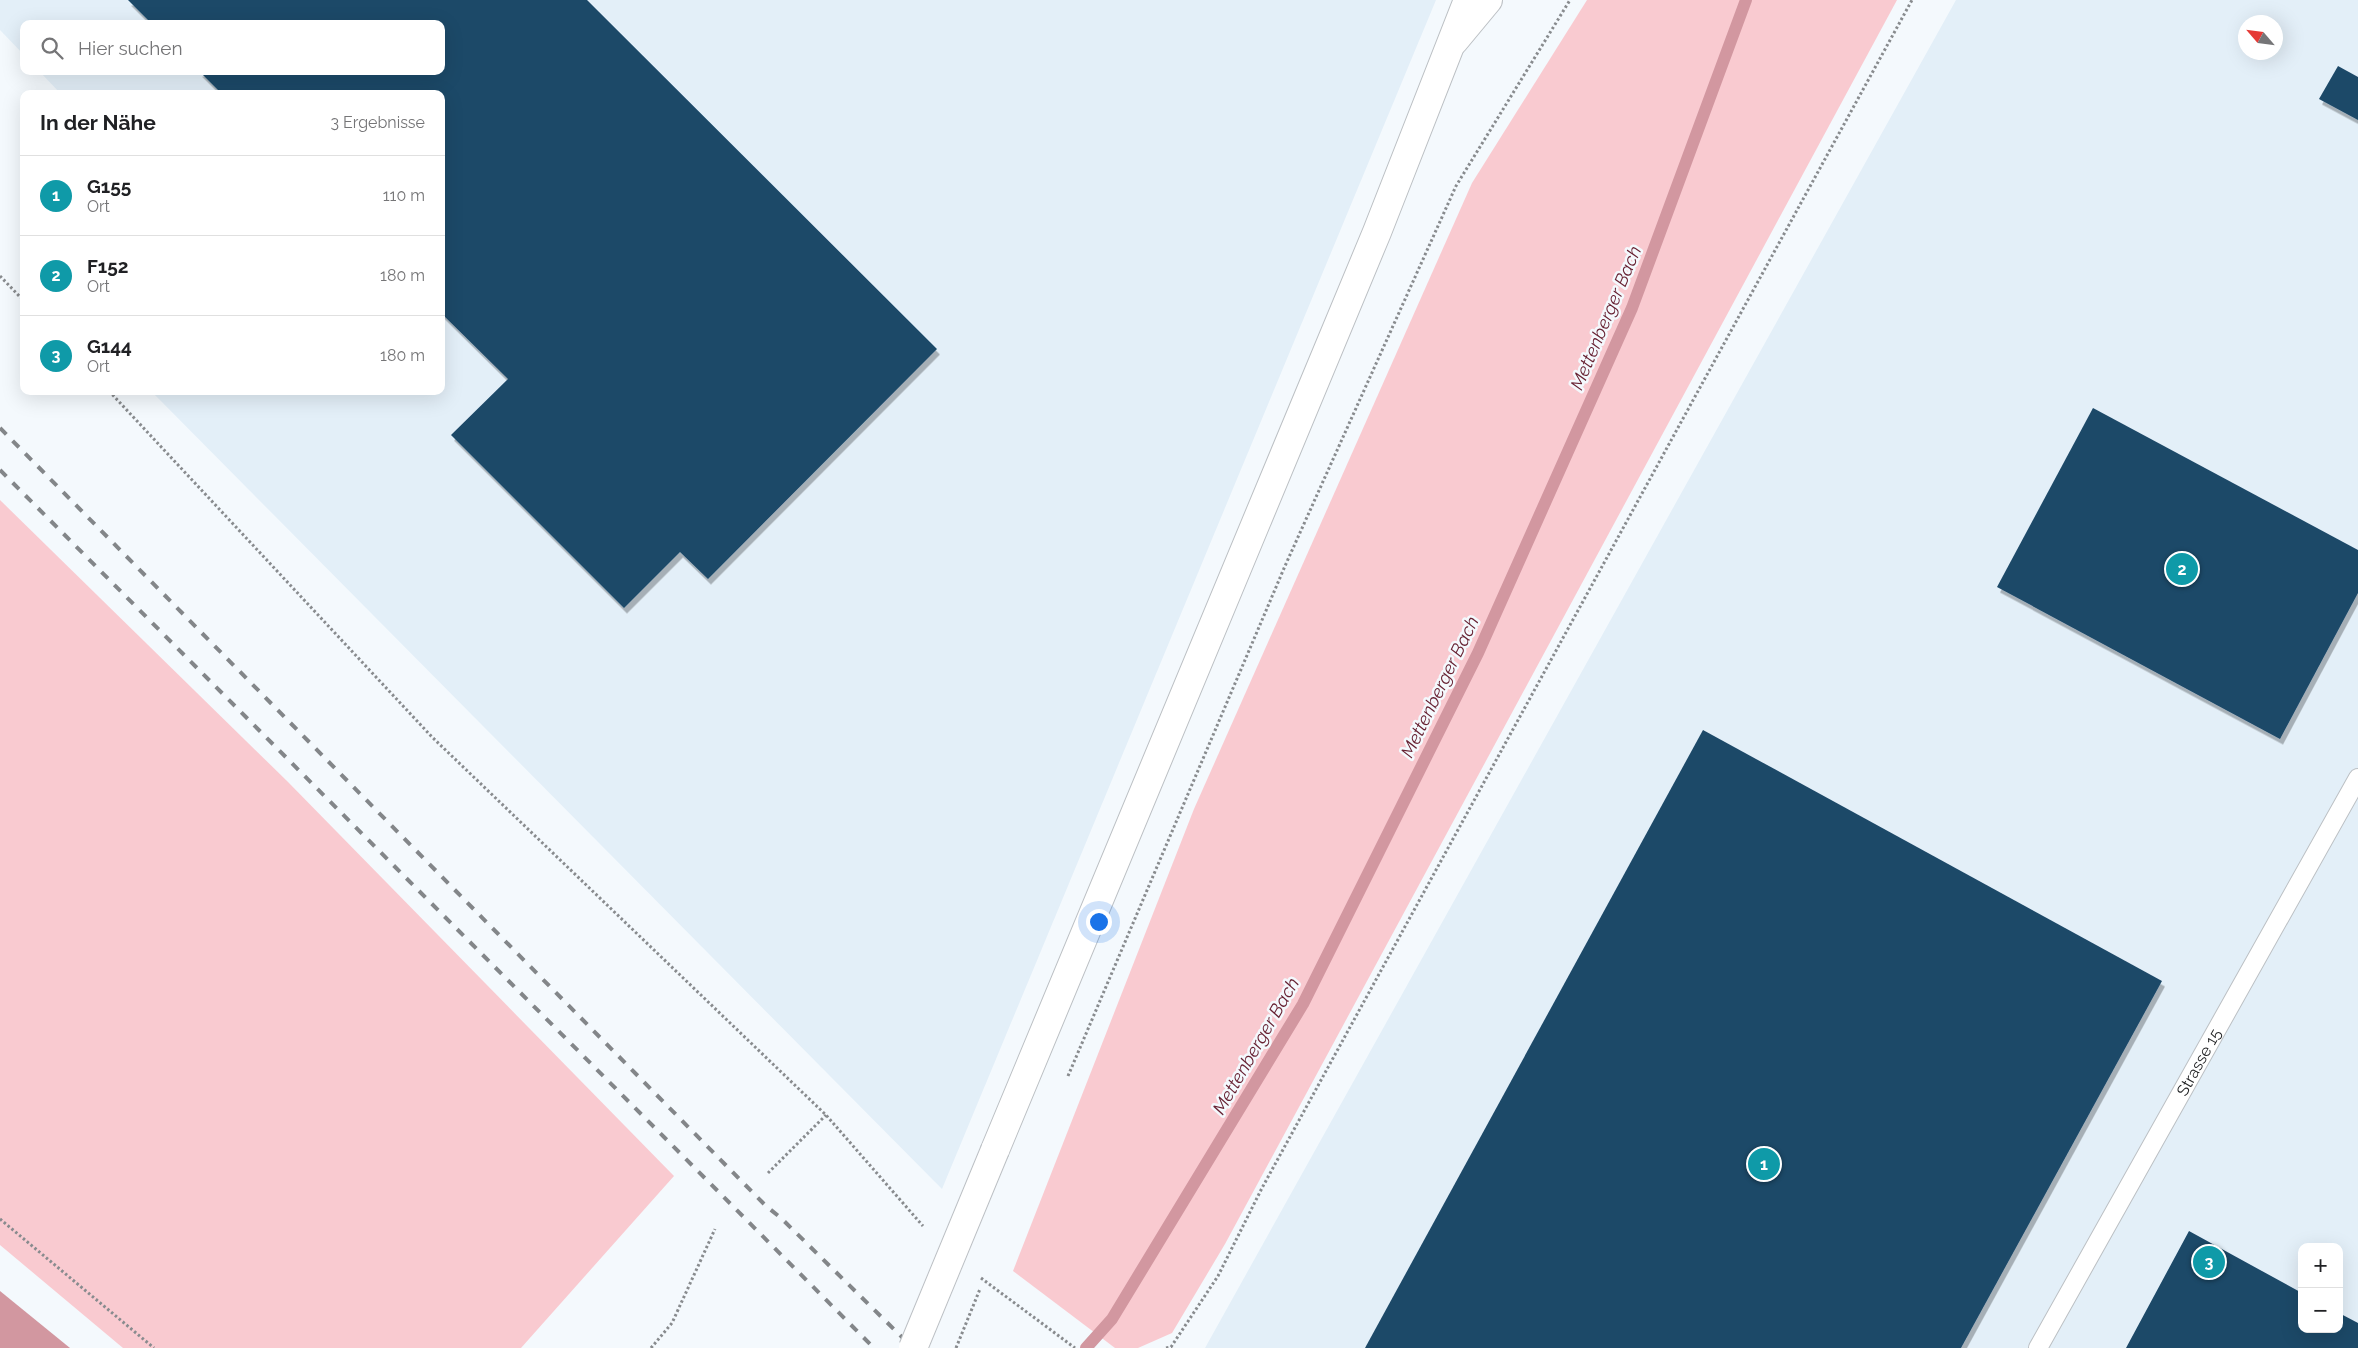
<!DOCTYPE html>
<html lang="de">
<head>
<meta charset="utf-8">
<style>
  body { margin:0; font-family:Raleway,sans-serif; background:#f2f2f2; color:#202124 }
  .controls { position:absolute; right:15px; bottom:15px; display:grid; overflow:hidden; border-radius:10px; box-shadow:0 5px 20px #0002 }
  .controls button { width:45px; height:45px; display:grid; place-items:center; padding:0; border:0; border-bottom:1px solid #e0e0e0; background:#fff; color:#202124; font:25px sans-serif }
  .compass { position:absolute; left:2238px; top:15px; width:45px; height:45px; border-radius:50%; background:#fff; box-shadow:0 5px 20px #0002; rotate:298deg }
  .you { position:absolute; left:1098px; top:921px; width:18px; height:18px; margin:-12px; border:4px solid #fff; border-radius:50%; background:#1a73e8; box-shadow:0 0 0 8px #1a73e833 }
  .badge { display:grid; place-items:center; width:32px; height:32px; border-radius:50%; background:#d93025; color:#fff; font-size:16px; font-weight:700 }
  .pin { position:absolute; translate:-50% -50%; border:2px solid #fff; box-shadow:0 1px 5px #0006 }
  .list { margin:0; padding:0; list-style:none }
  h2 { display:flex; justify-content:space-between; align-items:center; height:65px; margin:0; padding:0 20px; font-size:21px }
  h2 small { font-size:16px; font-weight:400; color:#757577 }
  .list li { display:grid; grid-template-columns:32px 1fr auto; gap:15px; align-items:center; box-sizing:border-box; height:80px; padding:0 20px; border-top:1px solid #e0e0e0 }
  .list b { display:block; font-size:19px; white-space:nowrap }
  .list p { margin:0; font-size:16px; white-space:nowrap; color:#757577 }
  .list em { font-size:16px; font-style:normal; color:#757577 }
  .icon { flex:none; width:28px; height:28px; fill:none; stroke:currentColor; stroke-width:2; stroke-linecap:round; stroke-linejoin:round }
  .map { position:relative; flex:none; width:2358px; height:1348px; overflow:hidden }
  .search { position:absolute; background:#fff; box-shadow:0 5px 20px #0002; left:20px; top:20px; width:425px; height:55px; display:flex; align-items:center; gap:12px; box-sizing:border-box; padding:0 18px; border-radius:10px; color:#757577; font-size:19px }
  .panel { position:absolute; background:#fff; box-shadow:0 5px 20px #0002; left:20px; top:90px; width:425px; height:305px; border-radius:10px }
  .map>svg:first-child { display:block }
  .built { fill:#e3eff8; fill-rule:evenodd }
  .green { fill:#f9cad0 }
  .water { fill:#d297a0 }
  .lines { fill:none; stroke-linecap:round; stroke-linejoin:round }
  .stream { stroke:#d297a0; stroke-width:12 }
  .building { fill:#1d4868; filter:url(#shadow) }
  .service-casing { stroke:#bcc0c4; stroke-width:20 }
  .minor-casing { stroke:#bcc0c4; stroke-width:30 }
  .secondary-casing { stroke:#bcc0c4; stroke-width:30 }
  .path { stroke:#888b8e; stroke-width:3; stroke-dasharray:2.5 2.5; stroke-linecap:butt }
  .service { stroke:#fff; stroke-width:18 }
  .minor { stroke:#fff; stroke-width:28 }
  .secondary { stroke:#fff; stroke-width:28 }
  .rail { stroke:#838689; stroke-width:4; stroke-dasharray:9 9; stroke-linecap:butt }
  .secondary-bridge-casing { stroke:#bcc0c4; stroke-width:30; stroke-linecap:butt }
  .path-bridge { stroke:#888b8e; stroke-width:3; stroke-dasharray:2.5 2.5; stroke-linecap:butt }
  .secondary-bridge { stroke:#fff; stroke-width:28 }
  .labels { text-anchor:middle; stroke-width:5; stroke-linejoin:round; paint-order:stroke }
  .street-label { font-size:16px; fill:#1f2022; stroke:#f4f9fd }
  .water-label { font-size:18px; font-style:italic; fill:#672132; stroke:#f4f9fd }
</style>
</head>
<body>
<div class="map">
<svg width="2358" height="1348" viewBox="0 0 2358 1348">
  <defs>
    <filter id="shadow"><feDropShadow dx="3" dy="5.5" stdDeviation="0" flood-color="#0004"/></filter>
  </defs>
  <rect width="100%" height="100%" fill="#f4f9fd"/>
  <g class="built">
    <polygon points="0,0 1436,0 942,1189 151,391 441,391 441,94 61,94 39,71 441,71 441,24 24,24 24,55 0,30"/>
    <path d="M1956 0H2358V1348H1205ZM2246 22H2276V52H2246ZM2302 1247H2339V1329H2302Z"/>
  </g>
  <g class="green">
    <polygon points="1587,0 1897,0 1225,1244 1172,1333 1138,1348 1115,1348 1013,1271 1194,809 1472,183"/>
    <polygon points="0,500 288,782 674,1176 521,1348 123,1348 0,1245"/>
  </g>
  <polygon class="water" points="0,1291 70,1348 0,1348"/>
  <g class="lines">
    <polyline class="stream" points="1086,1348 1112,1319 1303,1004 1478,653 1632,308 1746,0"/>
  </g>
  <g class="building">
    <polygon points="128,0 587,0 937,349 708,579 680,552 624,608 451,435 508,379 441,313 441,94 222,94 199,71 441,71 441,24 152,24"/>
    <polygon points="2338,66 2358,77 2358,120 2319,99"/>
    <polygon points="2093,408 2358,550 2358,593 2280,739 1997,587"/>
    <polygon points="1703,730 2162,981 1961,1348 1365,1348"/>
    <polygon points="2189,1231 2302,1293 2302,1329 2339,1329 2339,1313 2358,1323 2358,1348 2126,1348"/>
  </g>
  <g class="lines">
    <g class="service-casing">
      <g id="service">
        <path id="s1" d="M2038 1348 2358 778"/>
      </g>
    </g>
    <g class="minor-casing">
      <polyline id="minor" points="1454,41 1488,0"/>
    </g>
    <g class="secondary-casing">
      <polyline id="secondary" points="995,1150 1377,232 1468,0"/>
    </g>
    <g class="path">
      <polyline points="0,276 24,301"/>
      <polyline points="109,391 432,737 826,1115 923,1226"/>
      <polyline points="1068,1076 1285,566 1456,186 1570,0"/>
      <polyline points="768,1173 826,1115"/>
      <polyline points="0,1219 154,1348"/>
      <polyline points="981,1278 1075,1348"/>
      <polyline points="651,1348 672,1323 715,1229"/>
      <polyline points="1166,1348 1171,1347 1218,1276 1262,1188 1912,0"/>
    </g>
    <use href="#service" class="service"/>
    <use href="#minor" class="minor"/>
    <use href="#secondary" class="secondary"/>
    <g class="rail">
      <polyline points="0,428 766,1206 781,1218 913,1348"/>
      <polyline points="0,470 874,1348"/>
    </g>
    <g class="secondary-bridge-casing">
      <polyline id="secondary-bridge" points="913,1348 995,1150"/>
    </g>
    <polyline class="path-bridge" points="956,1348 980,1289"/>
    <use href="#secondary-bridge" class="secondary-bridge"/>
  </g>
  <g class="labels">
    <g class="street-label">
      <text dy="6" stroke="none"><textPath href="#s1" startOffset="328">Strasse 15</textPath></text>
    </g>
    <g class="water-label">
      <text transform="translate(1606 318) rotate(-67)" y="6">Mettenberger Bach</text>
      <text transform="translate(1440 687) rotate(-64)" y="6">Mettenberger Bach</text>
      <text transform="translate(1256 1046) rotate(-60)" y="6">Mettenberger Bach</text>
    </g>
  </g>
</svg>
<div class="controls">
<button>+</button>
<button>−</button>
</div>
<svg class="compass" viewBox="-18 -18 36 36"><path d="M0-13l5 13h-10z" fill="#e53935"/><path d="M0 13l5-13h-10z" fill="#757577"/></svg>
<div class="you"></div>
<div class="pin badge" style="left:1764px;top:1164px;background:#0f9aa8">1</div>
<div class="pin badge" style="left:2182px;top:569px;background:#0f9aa8">2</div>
<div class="pin badge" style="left:2209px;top:1262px;background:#0f9aa8">3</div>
<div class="search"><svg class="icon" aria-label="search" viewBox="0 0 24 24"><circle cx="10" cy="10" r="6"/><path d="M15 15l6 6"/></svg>Hier suchen</div>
<section class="panel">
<h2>In der Nähe<small>3 Ergebnisse</small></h2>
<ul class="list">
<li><span class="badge" style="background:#0f9aa8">1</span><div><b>G155</b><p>Ort</p></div><em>110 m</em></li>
<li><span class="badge" style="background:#0f9aa8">2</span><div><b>F152</b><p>Ort</p></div><em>180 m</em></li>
<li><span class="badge" style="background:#0f9aa8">3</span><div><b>G144</b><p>Ort</p></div><em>180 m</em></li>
</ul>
</section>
</div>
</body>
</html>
